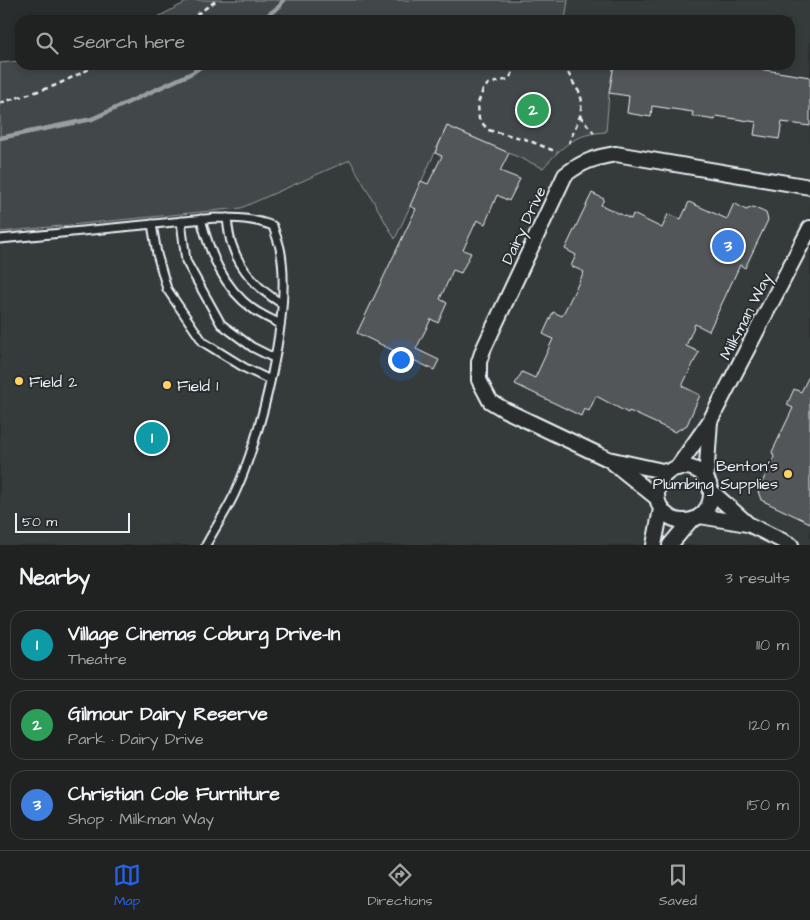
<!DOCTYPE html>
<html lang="en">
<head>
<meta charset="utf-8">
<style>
  body { margin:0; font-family:"Architects Daughter",sans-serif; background:#282a2a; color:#f1f3f6 }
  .scale { position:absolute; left:15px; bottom:12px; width:115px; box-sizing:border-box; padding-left:5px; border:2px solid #e8f1f8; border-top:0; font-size:14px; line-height:18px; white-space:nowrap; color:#e8f1f8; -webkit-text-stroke:4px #2a2d2e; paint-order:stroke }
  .you { position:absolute; left:400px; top:359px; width:18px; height:18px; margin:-12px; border:4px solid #fff; border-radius:50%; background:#1a73e8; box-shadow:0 0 0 8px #1a73e833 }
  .badge { display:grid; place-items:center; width:32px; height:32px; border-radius:50%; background:#2563eb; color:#fff; font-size:16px; font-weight:700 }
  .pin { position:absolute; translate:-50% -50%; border:2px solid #fff; box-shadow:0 1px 5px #0006 }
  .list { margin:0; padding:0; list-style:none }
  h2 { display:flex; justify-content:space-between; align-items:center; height:65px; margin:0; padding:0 20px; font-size:21px }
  h2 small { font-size:16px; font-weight:400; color:#a2a4a5 }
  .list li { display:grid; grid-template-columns:32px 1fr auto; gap:15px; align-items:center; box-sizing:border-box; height:70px; margin:0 10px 10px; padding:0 10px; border:1px solid #3d3f40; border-radius:15px }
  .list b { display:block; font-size:19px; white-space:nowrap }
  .list p { margin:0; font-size:16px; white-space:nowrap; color:#a2a4a5 }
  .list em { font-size:16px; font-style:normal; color:#a2a4a5 }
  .icon { flex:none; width:28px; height:28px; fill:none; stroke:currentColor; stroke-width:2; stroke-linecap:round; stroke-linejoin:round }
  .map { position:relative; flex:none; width:810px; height:545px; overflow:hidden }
  .search { position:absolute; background:#202222; box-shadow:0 2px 8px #0003; left:15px; right:15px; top:15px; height:55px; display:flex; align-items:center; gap:12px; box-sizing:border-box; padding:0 18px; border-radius:15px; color:#a2a4a5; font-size:19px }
  .sheet { height:305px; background:#202222 }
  nav { display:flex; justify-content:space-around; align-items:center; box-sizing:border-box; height:70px; border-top:1px solid #3d3f40; background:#202222; font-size:14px; color:#a2a4a5 }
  nav a { display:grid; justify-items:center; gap:2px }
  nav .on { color:#2563eb }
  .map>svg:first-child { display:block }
  .built { fill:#363a3b }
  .green { fill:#424648; stroke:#959ca0 }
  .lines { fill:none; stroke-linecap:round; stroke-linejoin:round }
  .stream { stroke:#989fa3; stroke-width:4.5 }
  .building { fill:#535759; stroke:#e8f1f8 }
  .service-casing { stroke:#e8f1f8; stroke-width:11 }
  .minor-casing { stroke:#e8f1f8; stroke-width:18 }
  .path { stroke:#e8f1f8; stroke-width:2.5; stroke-dasharray:5 4; stroke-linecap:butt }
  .service { stroke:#2a2d2e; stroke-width:7 }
  .minor { stroke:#2a2d2e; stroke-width:14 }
  .poi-dot { fill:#ffd166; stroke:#2a2d2e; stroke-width:2 }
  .labels { text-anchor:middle; stroke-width:4; stroke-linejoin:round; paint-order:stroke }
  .street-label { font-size:16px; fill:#e8f1f8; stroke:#2a2d2e }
  .poi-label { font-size:16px; fill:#e8f1f8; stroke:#2a2d2e; text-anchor:start }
</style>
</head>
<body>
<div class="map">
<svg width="810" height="545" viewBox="0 0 810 545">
  <rect width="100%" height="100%" fill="#2a2d2e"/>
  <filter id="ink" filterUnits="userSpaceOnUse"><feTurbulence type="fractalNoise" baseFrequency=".02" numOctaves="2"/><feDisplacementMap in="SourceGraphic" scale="10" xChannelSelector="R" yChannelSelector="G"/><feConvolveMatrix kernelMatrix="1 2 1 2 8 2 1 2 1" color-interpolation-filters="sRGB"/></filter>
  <g filter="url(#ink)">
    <polygon class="built" points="568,0 810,0 810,545 0,545 0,232 241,208 350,160 395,239 447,126 543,168 557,152 575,139 589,133 606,132 609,93 614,65 790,65 790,20 565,20"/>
    <g class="green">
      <polygon points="190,0 568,0 565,20 152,20"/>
      <path d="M20 61V65H614L609 93 606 132C574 134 564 145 543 168L447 126 395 239 350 160 241 208 0 232V63Z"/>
    </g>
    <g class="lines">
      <g class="stream">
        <polyline points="261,20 280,6 283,0"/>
        <polyline points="0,138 92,119 192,73 203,65"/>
      </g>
    </g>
    <g class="building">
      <polygon points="614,65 733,65 810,77 810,126 782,122 779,139 754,135 756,122 716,116 715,120 703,118 692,116 693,112 652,106 651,117 627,113 629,96 609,93"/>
      <polygon points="447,126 509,153 500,171 520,179 509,201 497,195 485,224 477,220 463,250 471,253 461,273 453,270 440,299 447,303 438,323 431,319 416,349 439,360 434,370 357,333 416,209 410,206 421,181 428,184 442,156 435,153"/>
      <polygon points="592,193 604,199 601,205 631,219 633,214 662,228 668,214 681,219 689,202 727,219 734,203 746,210 753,207 766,213 768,220 745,268 740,265 709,331 695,324 686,346 699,352 682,386 700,395 687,425 675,432 629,411 628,413 596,396 589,411 584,409 581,416 515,384 522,372 535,378 553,339 543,334 553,312 562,316 584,272 571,266 576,255 565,249"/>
      <polygon points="810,374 810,523 761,500 758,491 774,457 772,452 793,408 787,405 794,389 801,392"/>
    </g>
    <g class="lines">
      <g class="service-casing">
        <g id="service">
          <path d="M227 218C228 227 229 237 232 245 240 270 259 290 281 303"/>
          <path d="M201 219C210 253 223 288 253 309 261 315 271 319 280 324"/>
          <polyline points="181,221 186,261 221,324 252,347 274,358"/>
          <polyline points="152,224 157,254 167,289 203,342 245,368 270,380"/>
          <path d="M0 239 215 218C235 218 254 218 273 226 275 233 278 240 280 248 293 310 261 438 234 495 226 512 215 528 206 545"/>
        </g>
      </g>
      <g class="minor-casing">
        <g id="minor">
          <polyline points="611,461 657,498"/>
          <circle cx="684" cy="494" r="27"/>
          <polyline points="677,468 710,421 810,228"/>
          <path d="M667 472 608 459 505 410 490 401 479 380V362L483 350 565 175C581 162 596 157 616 154L810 187"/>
          <polyline points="706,479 710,421"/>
          <polyline points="711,491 748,524 791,545"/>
          <polyline points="700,516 747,524"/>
          <polyline points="654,545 661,509"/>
          <polyline points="670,545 690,521"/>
        </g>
      </g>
      <g class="path">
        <polyline points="189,20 217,0"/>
        <polyline points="517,65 509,79 488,84 483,90 478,103 479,119 488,130 525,139 557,152"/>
        <polyline points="564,65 575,86 580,93 582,102 580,116 569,143"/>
        <polyline points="0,103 54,86 98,65"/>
        <polyline points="580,116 594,133"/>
      </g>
      <use href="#service" class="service"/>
      <use href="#minor" class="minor"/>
    </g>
  </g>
  <g class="poi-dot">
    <circle cx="19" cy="381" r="5"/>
    <circle cx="167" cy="385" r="5"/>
    <circle cx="788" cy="474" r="5"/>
  </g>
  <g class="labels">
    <g class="street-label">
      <text transform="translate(523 225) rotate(-65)" y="6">Dairy Drive</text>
      <text transform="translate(745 316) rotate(-63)" y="6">Milkman Way</text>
    </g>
    <g class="poi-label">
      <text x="29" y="387">Field 2</text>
      <text x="177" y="391">Field 1</text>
      <text x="778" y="471" text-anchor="end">Benton's<tspan x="778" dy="18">Plumbing Supplies</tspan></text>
    </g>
  </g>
</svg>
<div class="scale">50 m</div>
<div class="you"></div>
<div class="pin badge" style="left:152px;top:438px;background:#0f9aa8">1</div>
<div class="pin badge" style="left:533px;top:110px;background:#2e9e5b">2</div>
<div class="pin badge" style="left:728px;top:246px;background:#3f7fe0">3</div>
<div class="search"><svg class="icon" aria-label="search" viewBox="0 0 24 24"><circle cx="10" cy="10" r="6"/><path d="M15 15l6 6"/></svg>Search here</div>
</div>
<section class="sheet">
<h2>Nearby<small>3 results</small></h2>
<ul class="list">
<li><span class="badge" style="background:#0f9aa8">1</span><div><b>Village Cinemas Coburg Drive-In</b><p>Theatre</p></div><em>110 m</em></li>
<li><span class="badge" style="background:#2e9e5b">2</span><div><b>Gilmour Dairy Reserve</b><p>Park · Dairy Drive</p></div><em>120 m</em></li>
<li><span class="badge" style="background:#3f7fe0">3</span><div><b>Christian Cole Furniture</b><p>Shop · Milkman Way</p></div><em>150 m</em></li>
</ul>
</section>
<nav>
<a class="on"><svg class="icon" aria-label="map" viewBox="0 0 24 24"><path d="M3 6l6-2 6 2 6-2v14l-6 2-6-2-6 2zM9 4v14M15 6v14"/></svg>Map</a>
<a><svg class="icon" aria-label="directions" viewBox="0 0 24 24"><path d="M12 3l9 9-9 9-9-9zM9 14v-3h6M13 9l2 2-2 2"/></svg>Directions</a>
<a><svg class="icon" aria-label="saved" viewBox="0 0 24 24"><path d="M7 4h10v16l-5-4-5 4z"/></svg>Saved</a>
</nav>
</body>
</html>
